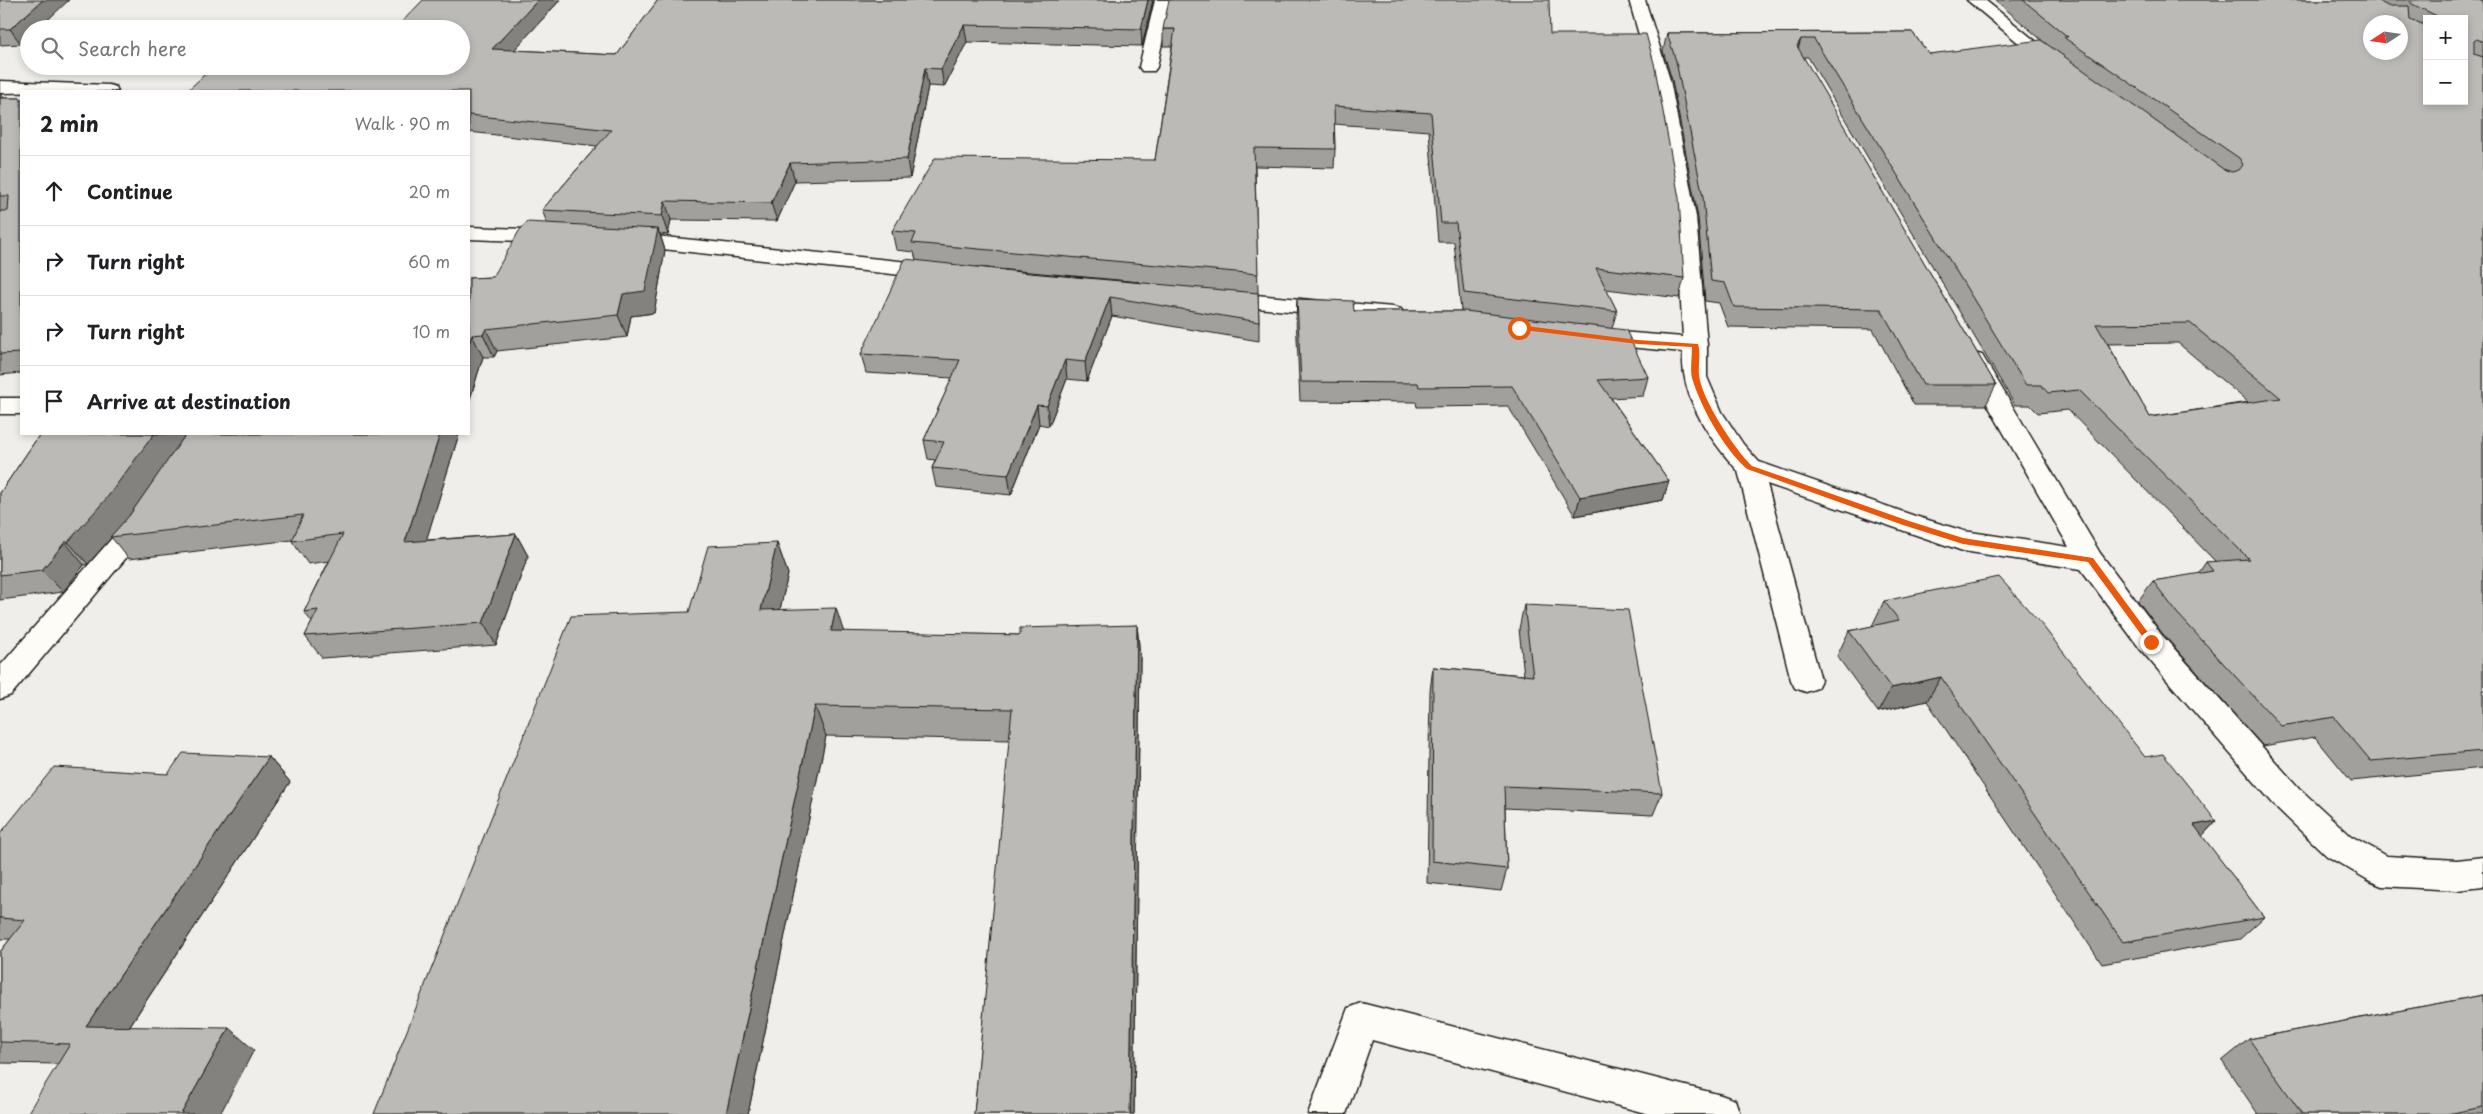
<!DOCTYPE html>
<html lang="en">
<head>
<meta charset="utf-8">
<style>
  body { margin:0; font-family:"Playpen Sans",sans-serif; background:#f2f2f2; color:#202124 }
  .controls { position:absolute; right:15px; top:15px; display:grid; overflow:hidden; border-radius:0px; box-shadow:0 2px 8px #0003 }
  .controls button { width:45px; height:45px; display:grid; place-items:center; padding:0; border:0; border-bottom:1px solid #e0e0e0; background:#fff; color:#202124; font:25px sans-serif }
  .compass { position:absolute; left:2363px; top:15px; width:45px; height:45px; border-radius:50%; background:#fff; box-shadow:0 2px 8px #0003; rotate:258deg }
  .stop { position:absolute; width:15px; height:15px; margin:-11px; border:4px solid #ea580c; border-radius:50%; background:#fff }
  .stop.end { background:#ea580c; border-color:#fff; box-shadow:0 1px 5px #0008 }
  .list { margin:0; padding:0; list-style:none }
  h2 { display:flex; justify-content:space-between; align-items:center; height:65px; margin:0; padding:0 20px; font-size:21px }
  h2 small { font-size:16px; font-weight:400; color:#757577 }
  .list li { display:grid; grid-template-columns:32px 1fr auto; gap:15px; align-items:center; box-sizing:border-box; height:70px; padding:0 20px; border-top:1px solid #e0e0e0 }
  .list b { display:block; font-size:19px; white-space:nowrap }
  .list em { font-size:16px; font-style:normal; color:#757577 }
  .icon { flex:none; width:28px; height:28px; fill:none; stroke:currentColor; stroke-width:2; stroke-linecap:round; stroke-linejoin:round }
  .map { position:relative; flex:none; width:2483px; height:1114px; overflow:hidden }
  .search { position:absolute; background:#fff; box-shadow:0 2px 8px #0003; left:20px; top:20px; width:450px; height:55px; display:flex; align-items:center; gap:12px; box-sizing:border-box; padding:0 18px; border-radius:28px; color:#757577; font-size:19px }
  .panel { position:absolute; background:#fff; box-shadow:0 2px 8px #0003; left:20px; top:90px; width:450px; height:345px; border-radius:0px }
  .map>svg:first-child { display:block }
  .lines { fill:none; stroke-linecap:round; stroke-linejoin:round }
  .service-casing { stroke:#1c1c1c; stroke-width:3 }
  .minor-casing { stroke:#1c1c1c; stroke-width:3 }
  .service { fill:#fdfcf7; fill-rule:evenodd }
  .minor { fill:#fdfcf7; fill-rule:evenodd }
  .wall { fill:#a1a09d; stroke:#1c1c1c; fill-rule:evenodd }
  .shaded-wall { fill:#83827f; stroke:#1c1c1c }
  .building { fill:#bbbab6; stroke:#1c1c1c; fill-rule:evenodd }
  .route { fill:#ea580c }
</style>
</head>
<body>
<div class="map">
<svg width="2483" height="1114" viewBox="0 0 2483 1114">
  <rect width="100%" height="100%" fill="#f0eeea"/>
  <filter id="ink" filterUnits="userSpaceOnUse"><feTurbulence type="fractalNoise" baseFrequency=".02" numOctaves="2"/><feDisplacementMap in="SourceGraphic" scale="10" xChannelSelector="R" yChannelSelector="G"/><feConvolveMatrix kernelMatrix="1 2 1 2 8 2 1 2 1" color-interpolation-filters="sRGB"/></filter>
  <g filter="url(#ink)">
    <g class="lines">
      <g class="service-casing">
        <polygon id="service" points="1361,1003 1721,1095 1735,1100 1740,1114 1649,1114 1372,1040 1346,1114 1308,1114 1348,1008"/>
      </g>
      <g class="minor-casing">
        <g id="minor">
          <polygon points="1155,0 1171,0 1157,67 1154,71 1142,71 1139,67"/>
          <path d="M1629 0H1645L1670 80 1696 217 1707 345V377L1722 412 1743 444 1759 462 1915 516 1964 531 2069 547 1962 360 1966 355 1974 353 1982 355 2100 553 2161 634 2299 788 2351 836 2387 856 2457 860 2483 857V887L2457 890 2382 886 2370 881 2327 856 2277 808 2141 650 2081 569 1963 551 1767 484 1821 680 1817 688 1806 692 1795 688 1791 680 1738 471C1709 439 1680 396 1683 352L1595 344 1587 342 1583 337 1587 332 1595 330 1683 337 1676 217 1652 80Z"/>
          <polygon points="1967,0 1985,0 2065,65 2062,69 2050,69"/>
          <polygon points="0,81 109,85 116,87 118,91 0,93"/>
          <polygon points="469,227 555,230 563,231 566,236 563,241 555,242 469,239"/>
          <polygon points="625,233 938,265 946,267 949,272 946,277 938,279 617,244 614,239 617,234"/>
          <polygon points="1222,292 1393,307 1401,309 1404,314 1401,319 1393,321 1214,304 1211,299 1214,294"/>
          <rect x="0" y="398" width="21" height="16"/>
          <polygon points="143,511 152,513 156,520 152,527 11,695 0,699 0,666 134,513"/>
        </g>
      </g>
      <use href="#service" class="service"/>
      <use href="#minor" class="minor"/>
    </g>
    <g class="wall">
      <polygon points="0,0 29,29 29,37 21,44 0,45"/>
      <polygon points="560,0 514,50 617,55 658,0 1153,0 1142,46 967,42 944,87 928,86 910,178 795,181 777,221 671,220 668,235 660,234 665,250 654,313 631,316 627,337 497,351 494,357 483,357 469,402 469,278 493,277 547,223 542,210 597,146 469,132 469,91 398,26"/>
      <path d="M1995 0H2483V768L2351 781 2315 737 2263 746 2162 633 2138 601 2153 581 2198 574 2206 562H2216L2068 410 2038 413 2030 405H2015L1808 57H1803L1996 385 1986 405H1914L1873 329 1728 327 1719 303 1705 301 1698 217 1672 80 1663 51 1667 33 1912 32 1929 54 2051 48ZM2427 19H2464L2427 101ZM2178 343 2248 402 2150 417 2108 344Z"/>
      <path d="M1163 29 1550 34 1684 278 1679 298 1606 289 1617 311 1612 328 1648 377 1643 396 1611 398 1669 481 1663 500 1575 516 1508 406 1417 407 1416 402 1300 401 1296 318 1297 299 1354 311H1461L1454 242H1438L1429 131 1334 124 1335 149 1334 168 1255 166 1258 293 1259 322V341L1112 316 1087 381 1067 379 1049 426 1039 424 1011 495 936 487 932 468 935 460 928 459 924 440 952 378 866 373 861 354 916 260 914 252 896 250 892 231 1155 160 1172 46H1163ZM976 267 1139 282 1030 273Z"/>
      <polygon points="0,93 4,98 3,98 21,98 21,373 0,375"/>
      <polygon points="40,434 459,434 426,540 516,534 528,556 496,645 322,658 305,636 312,622 304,612 329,561 308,564 292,541 292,540 129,559 111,537 88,564 84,565 63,592 0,600 0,493"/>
      <polygon points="777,543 788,574 780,609 844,632 1020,635 1137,625 1140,656 1134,1114 974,1114 1010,740 826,736 748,1114 374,1114"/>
      <polygon points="1884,601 2145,757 2216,821 2202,836 2264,917 2240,939 2102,964 1927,701 1878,712 1837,656 1849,631 1873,626 1872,626"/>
      <polygon points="1524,605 1662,793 1653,815 1505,808 1507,869 1501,891 1427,883 1430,691 1433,667 1524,675 1519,629"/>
      <polygon points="269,757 290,782 129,1027 254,1050 58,1064 0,1063 0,952 10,939 0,939 0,834 168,774"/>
      <polygon points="2483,995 2483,1114 2258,1114 2222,1061 2249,1039"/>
    </g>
    <g class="shaded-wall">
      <polygon points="43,0 69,0 38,29 29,29 29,37 21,44 10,29"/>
      <polygon points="538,0 560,0 499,67 492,49"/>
      <polygon points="1148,0 1153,0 1142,46 1141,29"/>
      <polygon points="964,25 967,42 944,87 941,69"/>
      <polygon points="1801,39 1796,57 1797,46"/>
      <polygon points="925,68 928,86 910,178 907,159"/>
      <polygon points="0,93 4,98 0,100"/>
      <polygon points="790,163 795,181 777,221 771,203"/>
      <polygon points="665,201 671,220 668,235 662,216"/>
      <polygon points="658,229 665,250 654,313 631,316 627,337 618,315 623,294"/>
      <polygon points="1110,297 1112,316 1087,381 1085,362"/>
      <polygon points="486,329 497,351 494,357 483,334"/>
      <polygon points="472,335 483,357 469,402 469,344"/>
      <polygon points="1065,360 1067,379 1049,426 1047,406"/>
      <polygon points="1037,405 1039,424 1011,495 1008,475"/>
      <polygon points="154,434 187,434 125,522 88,564 68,542"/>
      <polygon points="440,434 459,434 419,564 405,542"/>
      <polygon points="1669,481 1663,500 1575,516 1580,497"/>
      <polygon points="516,534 528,556 496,645 483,623"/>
      <polygon points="65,542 84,565 63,592 42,570"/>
      <polygon points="777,543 788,574 773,641 761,610"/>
      <polygon points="836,608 846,639 831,631"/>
      <polygon points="1137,625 1140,656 1134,1114 1130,1114"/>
      <polygon points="1941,677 1927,701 1878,712 1891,688"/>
      <polygon points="815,706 826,736 748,1114 726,1114"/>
      <polygon points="269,757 290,782 115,1048 86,1026"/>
      <polygon points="2216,821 2195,844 2194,825"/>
      <polygon points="229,1028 254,1050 220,1114 181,1114"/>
    </g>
    <g class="building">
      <polygon points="0,0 43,0 10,29 0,29"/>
      <polygon points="423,0 538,0 492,49 617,55 658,0 1148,0 1141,29 964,25 941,69 925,68 907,159 790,163 771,203 665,201 662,216 542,210 611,130 469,115 469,91 187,91 214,66 461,66 461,29 256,29 259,26 398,26"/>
      <polygon points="1169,0 1549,0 1550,34 1646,34 1654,63 1679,198 1684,278 1596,268 1617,311 1464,293 1456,223 1441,223 1431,113 1334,106 1335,149 1254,148 1258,274 912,243 916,233 892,231 935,158 1155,160 1175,29 1163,29"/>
      <path d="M2023 0H2376L2388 6H2409L2410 19 2427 26V101H2464V19H2439V17L2412 4 2409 0H2483V42L2477 39 2474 41V54L2483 57V751L2371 761 2334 717 2281 726 2177 613 2153 581 2213 571 2206 562 2249 559 2079 390 2048 393 2041 385H2026L1814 39H1801L1797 46 1996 385H1923L1881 309 1734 307 1725 283 1711 281 1703 197 1676 61 1667 33 1912 32 1929 54 2041 40 2223 169 2232 172 2239 170 2243 165 2239 158 2066 39 2064 37H2068ZM2370 22H2400V52H2370ZM2190 323 2281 398 2150 417 2096 324Z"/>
      <polygon points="0,98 21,98 21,353 0,354 0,211 8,211 9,196 0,196"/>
      <polygon points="527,222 658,229 645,291 623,294 618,315 486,329 483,334 472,335 469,344 469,278 493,277 519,231"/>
      <polygon points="905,259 1030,273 1258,293 1259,322 1110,297 1085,362 1065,360 1047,406 1037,405 1008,475 932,468 944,442 924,440 960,360 861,354"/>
      <polygon points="1297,299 1353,301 1354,311 1465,311 1626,330 1648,377 1598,380 1669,481 1580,497 1512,386 1419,387 1418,383 1301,382"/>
      <polygon points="40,434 154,434 106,499 68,542 65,542 42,570 0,575 0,493"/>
      <polygon points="186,434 440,434 405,542 516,534 483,623 305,636 318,610 304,612 343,534 292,541 303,515 110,537 129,516"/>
      <polygon points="777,543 761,610 836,608 831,631 1020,635 1020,628 1137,625 1130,1114 974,1114 1012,709 815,706 726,1114 374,1114 571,616 689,612 708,546"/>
      <polygon points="1999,577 2042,625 2145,757 2163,754 2216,821 2194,825 2264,917 2123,942 1941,677 1891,688 1849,631 1899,620 1884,601"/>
      <polygon points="1524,605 1628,610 1662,793 1504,786 1507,869 1432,861 1433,667 1533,676"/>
      <polygon points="183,753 269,757 86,1026 229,1028 181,1114 27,1114 70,1044 0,1042 0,952 25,920 0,918 0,834 54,767 168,774"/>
      <polygon points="2483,995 2483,1107 2447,1114 2302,1114 2249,1039"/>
    </g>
  </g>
  <path class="route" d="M1519 325 1638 340 1698 344C1701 353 1698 365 1699 375 1701 398 1735 450 1752 466L1909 521 1963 538 2093 558 2155 642 2154 644H2148L2088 562 1963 544 1903 525 1747 469C1724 449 1701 408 1692 378 1690 369 1692 357 1692 347L1638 344 1516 329Z"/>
</svg>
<div class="controls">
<button>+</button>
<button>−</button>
</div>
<svg class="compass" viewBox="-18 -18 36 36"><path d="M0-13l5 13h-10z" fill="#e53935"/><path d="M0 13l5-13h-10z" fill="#757577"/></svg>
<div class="stop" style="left:1519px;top:328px"></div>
<div class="stop end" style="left:2151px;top:642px"></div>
<div class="search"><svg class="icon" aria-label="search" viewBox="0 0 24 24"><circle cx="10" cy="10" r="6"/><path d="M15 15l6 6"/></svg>Search here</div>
<section class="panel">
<h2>2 min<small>Walk · 90 m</small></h2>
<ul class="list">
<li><svg class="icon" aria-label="ahead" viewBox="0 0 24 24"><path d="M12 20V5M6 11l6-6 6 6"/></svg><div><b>Continue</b></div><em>20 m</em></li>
<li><svg class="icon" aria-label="right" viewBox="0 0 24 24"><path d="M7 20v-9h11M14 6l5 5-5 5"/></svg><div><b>Turn right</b></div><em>60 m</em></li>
<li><svg class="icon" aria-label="right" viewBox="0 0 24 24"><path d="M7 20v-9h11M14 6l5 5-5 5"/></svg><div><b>Turn right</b></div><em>10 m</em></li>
<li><svg class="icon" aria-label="arrive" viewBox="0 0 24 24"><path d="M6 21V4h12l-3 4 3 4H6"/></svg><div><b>Arrive at destination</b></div></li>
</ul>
</section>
</div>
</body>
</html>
